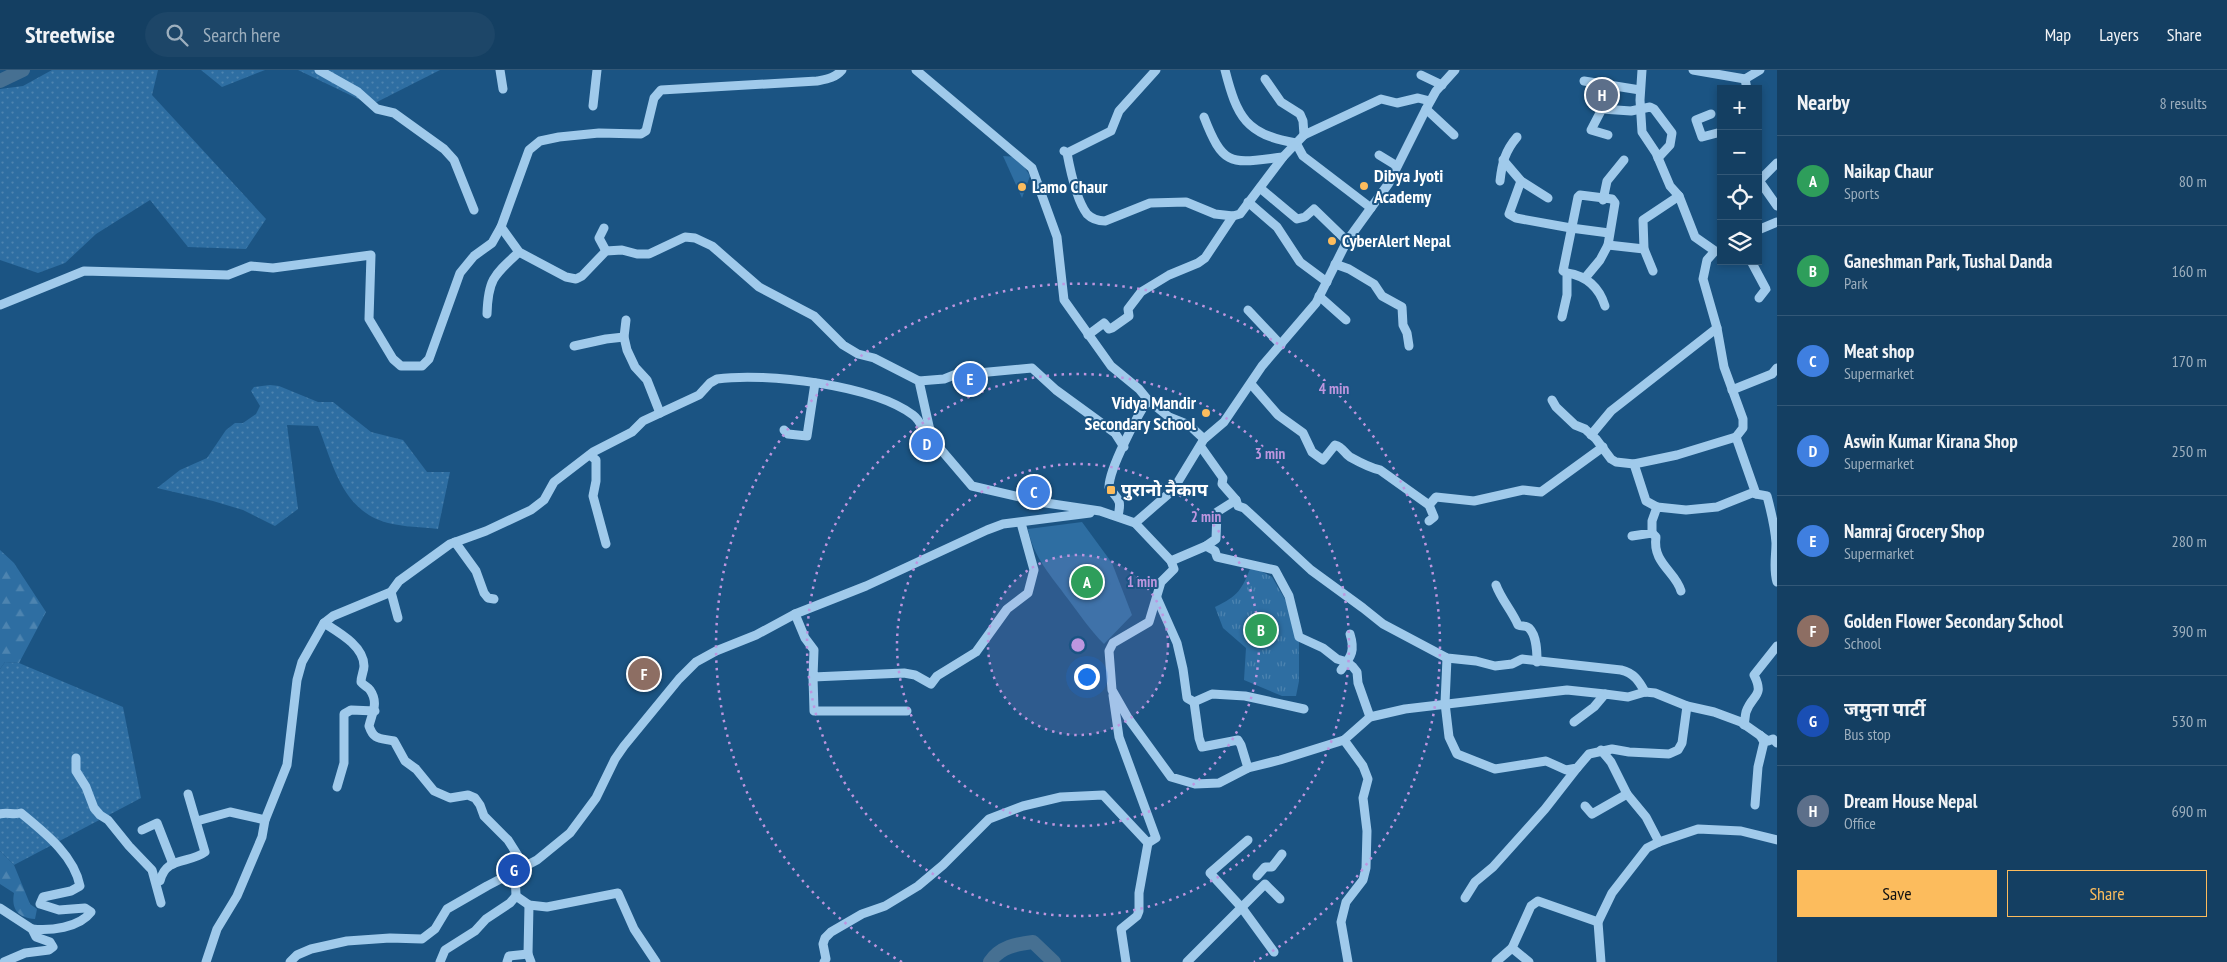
<!DOCTYPE html>
<html lang="en">
<head>
<meta charset="utf-8">
<style>
  body { margin:0; font-family:"PT Sans Narrow","Noto Sans Devanagari",sans-serif; background:#1d4668; color:#f1f3f6 }
  .controls { position:absolute; right:15px; top:15px; display:grid; overflow:hidden; border-radius:0px; box-shadow:0 2px 8px #0003 }
  .controls button { width:45px; height:45px; display:grid; place-items:center; padding:0; border:0; border-bottom:1px solid #335877; background:#143f62; color:#f1f3f6; font:25px sans-serif }
  .you { position:absolute; left:1086px; top:606px; width:18px; height:18px; margin:-12px; border:4px solid #fff; border-radius:50%; background:#1a73e8; box-shadow:0 0 0 8px #1a73e833 }
  .badge { display:grid; place-items:center; width:32px; height:32px; border-radius:50%; background:#fcbc5d; color:#fff; font-size:16px; font-weight:700 }
  .pin { position:absolute; translate:-50% -50%; border:2px solid #fff; box-shadow:0 1px 5px #0006 }
  .list { margin:0; padding:0; list-style:none }
  h2 { display:flex; justify-content:space-between; align-items:center; height:65px; margin:0; padding:0 20px; font-size:21px }
  h2 small { font-size:16px; font-weight:400; color:#9dafbe }
  .list li { display:grid; grid-template-columns:32px 1fr auto; gap:15px; align-items:center; box-sizing:border-box; height:90px; padding:0 20px; border-top:1px solid #335877 }
  .list b { display:block; font-size:19px; white-space:nowrap }
  .list p { margin:0; font-size:16px; white-space:nowrap; color:#9dafbe }
  .list em { font-size:16px; font-style:normal; color:#9dafbe }
  .actions { display:flex; gap:10px; padding:15px 20px }
  .actions a { flex:1; padding:11px 0; border:1px solid #fcbc5d; border-radius:0px; text-align:center; font-size:18px; color:#fcbc5d }
  .actions .main { background:#fcbc5d; color:#111 }
  .icon { flex:none; width:28px; height:28px; fill:none; stroke:currentColor; stroke-width:2; stroke-linecap:round; stroke-linejoin:round }
  .map { position:relative; flex:none; width:1777px; height:892px; overflow:hidden }
  header { display:flex; align-items:center; gap:30px; box-sizing:border-box; height:70px; padding:0 25px; background:#143f62; border-bottom:1px solid #335877 }
  header strong { font-size:24px }
  nav { display:flex; gap:28px; margin-inline-start:auto; font-size:18px }
  .search { width:350px; height:45px; background:#1d4668; display:flex; align-items:center; gap:12px; box-sizing:border-box; padding:0 18px; border-radius:28px; color:#9dafbe; font-size:19px }
  main { display:flex }
  aside { flex:1; background:#143f62 }
  .map>svg:first-child { display:block }
  .grass { fill:url(#grass-dots) }
  .forest { fill:url(#forest-firs) }
  .park { fill:url(#park-tufts) }
  .garden { fill:#2e6ea2 }
  .lines { fill:none; stroke-linecap:round; stroke-linejoin:round }
  .river { stroke:#467092; stroke-width:14 }
  .minor { stroke:#a0caeb; stroke-width:9 }
  .ring { fill:none; stroke:#bd96df; stroke-width:2.5; stroke-dasharray:2.5 5 }
  .poi-dot { fill:#fcbc5d; stroke:#1b5483; stroke-width:2 }
  .labels { text-anchor:middle; stroke-width:4; stroke-linejoin:round; paint-order:stroke }
  .poi-label { font-size:18px; font-weight:bold; fill:#fff; stroke:#1b5483; text-anchor:start }
  .centre { fill:#bd96df; stroke:#1b5483; stroke-width:2.5 }
  .ring-label { font-size:15px; text-anchor:middle; font-weight:bold; fill:#bd96df; stroke:#1b5483; stroke-width:4; stroke-linejoin:round; paint-order:stroke }
</style>
</head>
<body>
<header>
<strong>Streetwise</strong>
<div class="search"><svg class="icon" aria-label="search" viewBox="0 0 24 24"><circle cx="10" cy="10" r="6"/><path d="M15 15l6 6"/></svg>Search here</div>
<nav><a>Map</a><a>Layers</a><a>Share</a></nav>
</header>
<main>
<div class="map">
<svg width="1777" height="892" viewBox="0 0 1777 892">
  <defs>
    <pattern id="grass-dots" width="8" height="8" patternUnits="userSpaceOnUse" patternTransform="scale(1.25)"><rect width="8" height="8" fill="#2e6ea2"/><path d="M2 2h.1M6 6h.1" fill="none" stroke="#4d84b0" stroke-width="1.8" stroke-linecap="round"/></pattern>
    <pattern id="forest-firs" width="22" height="20" patternUnits="userSpaceOnUse" patternTransform="scale(1.25)"><rect width="22" height="20" fill="#2e6ea2"/><path d="M5 1l3.5 6h-7zM16 11l3.5 6h-7z" fill="#4d84b0"/></pattern>
    <pattern id="park-tufts" width="24" height="20" patternUnits="userSpaceOnUse" patternTransform="scale(1.25)"><rect width="24" height="20" fill="#2e6ea2"/><path d="M3 7l-1-3M5 7V3M7 7l1-3M15 17l-1-3M17 17v-4M19 17l1-3" fill="none" stroke="#4d84b0"/></pattern>
  </defs>
  <rect width="100%" height="100%" fill="#1b5483"/>
  <g class="grass">
    <polygon points="52,0 158,0 152,25 266,149 246,179 188,177 150,130 96,164 65,193 38,203 0,190 0,19 23,16"/>
    <polygon points="201,0 265,0 222,17"/>
    <polygon points="298,0 440,0 371,35"/>
    <path d="M270 315 279 316 318 332H333L371 362 403 370 427 402H450L438 459C422 457 404 457 388 453 342 441 333 394 318 356L287 355 298 439 275 456 243 440 213 431 157 418 180 400 207 388 226 360 235 353H243L256 344 260 336 251 321 254 317Z"/>
    <polygon points="5,592 19,593 123,637 141,728 14,795 0,781 0,599"/>
  </g>
  <g class="forest">
    <polygon points="0,480 14,493 46,542 19,593 5,592 0,599"/>
    <path d="M0 781 14 795 30 834 37 839 35 849C18 848 11 839 14 823L0 814Z"/>
  </g>
  <path class="park" d="M1251 496 1272 507 1286 531 1299 567V611L1296 626H1282L1244 610 1246 578 1223 558 1215 537C1238 526 1242 520 1251 496Z"/>
  <g class="garden">
    <polygon points="1003,86 1018,87 1030,106 1022,128"/>
    <path d="M1082 452 1112 493 1132 545 1104 574C1090 560 1080 545 1068 529 1052 507 1033 487 1028 459Z"/>
  </g>
  <g class="lines">
    <g class="river">
      <polyline points="0,11 23,0"/>
      <path d="M990 892C1000 877 1016 874 1033 872L1054 892"/>
    </g>
    <g class="minor">
      <polyline points="319,0 358,22 377,39 394,43 444,79 454,90 474,140"/>
      <polyline points="500,0 503,19"/>
      <polyline points="916,0 1032,98 1057,167 1064,230 1111,296 1139,319 1148,330 1169,347 1189,355 1204,369"/>
      <path d="M1225 0C1237 47 1246 65 1296 73L1303 86 1371 138"/>
      <polyline points="1693,0 1745,9 1747,19"/>
      <polyline points="1421,5 1442,15"/>
      <polyline points="1265,9 1281,32 1300,44 1303,51 1304,65"/>
      <polyline points="1745,9 1760,0"/>
      <polyline points="1584,11 1640,20"/>
      <polyline points="593,36 597,0"/>
      <polyline points="1426,39 1454,65"/>
      <polyline points="1711,44 1696,50 1702,67 1721,62"/>
      <path d="M1204 47C1224 99 1232 93 1283 87"/>
      <polyline points="1608,65 1591,60 1602,39 1631,41 1650,37 1654,39 1672,63 1670,75 1658,88"/>
      <path d="M1064 81 1067 83C1070 99 1077 131 1087 144 1092 149 1098 151 1105 151L1150 133 1186 132 1215 144 1233 146 1240 144 1283 87 1304 65 1381 29 1397 33 1418 28 1430 31"/>
      <polyline points="1067,83 1111,61 1119,41 1156,0"/>
      <polyline points="1379,85 1397,96"/>
      <polyline points="1503,90 1521,111 1548,128"/>
      <polyline points="1758,109 1777,136"/>
      <polyline points="1760,110 1777,93"/>
      <path d="M1500 111C1502 93 1505 81 1517 67"/>
      <polyline points="1521,111 1509,144 1516,148 1571,158 1609,163"/>
      <polyline points="1260,118 1297,149 1305,147 1314,139 1347,171"/>
      <polyline points="1603,130 1607,111 1624,90"/>
      <polyline points="1248,132 1277,157 1300,192 1327,212"/>
      <polyline points="501,157 519,182 566,207 576,209 582,206 606,181 622,180 637,184 649,184 685,167 695,168 712,176 759,217 814,246 843,275 858,284 874,288 919,311 931,365 937,375 972,416 1046,433 1100,441 1135,453 1173,420 1204,369 1224,352 1262,296 1316,233 1347,171 1389,113 1426,39 1436,21 1455,0"/>
      <polyline points="604,158 599,168 606,181"/>
      <polyline points="1758,160 1777,152"/>
      <polyline points="1608,175 1644,179"/>
      <polyline points="1751,191 1766,219 1759,228"/>
      <polyline points="1335,194 1349,199 1374,214 1382,226 1402,237 1403,255 1407,263 1409,276"/>
      <polyline points="1653,201 1644,179 1643,150 1679,126"/>
      <path d="M1567 203C1587 206 1599 217 1605 236"/>
      <polyline points="1319,226 1346,250"/>
      <path d="M0 235 84 201 228 205 251 196 273 198 371 185 369 249 393 289 401 296H422L429 289 460 203 474 186 492 173 501 157 529 80 540 71 559 67 599 63 641 64 646 61 654 28 661 20 817 11C827 9 835 8 842 0"/>
      <polyline points="1248,240 1281,275"/>
      <path d="M487 244C488 209 494 205 519 182"/>
      <polyline points="1562,247 1567,225 1567,203 1563,201 1578,127 1580,125 1612,129 1615,133 1608,175 1600,190 1585,208"/>
      <polyline points="626,250 624,267 627,280 635,297 647,310 660,343"/>
      <polyline points="1088,265 1104,253 1109,259 1112,258 1129,246 1128,239 1141,222 1169,205 1198,193 1205,188 1233,146"/>
      <polyline points="574,276 606,269 624,267"/>
      <polyline points="919,311 944,309 959,303 978,303 1032,298 1056,320 1115,363 1124,377"/>
      <path d="M1251 314 1278 345 1303 363 1312 382 1323 390 1335 375C1343 377 1344 383 1350 387 1359 392 1370 398 1380 400L1429 435 1434 447 1429 451"/>
      <polyline points="1732,320 1772,304 1777,298"/>
      <polyline points="1552,330 1556,337 1575,355 1585,359 1596,369 1611,389 1616,392 1634,394 1646,431 1657,437"/>
      <polyline points="784,360 788,364 807,366 815,313"/>
      <polyline points="1591,365 1611,341 1717,258"/>
      <path d="M1201 377 1223 408 1222 414 1236 430 1238 436 1244 438 1311 500 1363 538 1383 554 1447 588 1476 591 1495 596 1512 594 1522 589 1621 600C1634 603 1639 611 1645 622"/>
      <polyline points="590,385 596,390 596,411 593,426 606,474"/>
      <polyline points="1634,394 1677,385 1736,367"/>
      <path d="M1756 424 1767 426C1771 441 1775 457 1776 473 1776 486 1773 499 1777 512"/>
      <polyline points="1429,435 1436,427 1474,431 1523,420 1541,422 1603,377"/>
      <path d="M1118 446C1122 428 1118 431 1109 417 1109 399 1137 346 1148 330"/>
      <polyline points="1135,453 1171,491 1174,499 1161,512 1149,552 1113,573 1109,581 1112,620 1128,648 1171,707 1195,714 1219,713 1248,698 1280,690 1344,670 1370,647 1405,639 1567,620 1605,624"/>
      <path d="M1652 463 1656 467C1652 493 1676 502 1681 521"/>
      <polyline points="1632,466 1652,463 1652,451 1657,437 1686,440 1717,437 1752,423 1756,424 1736,367 1743,358 1743,349 1724,297 1717,258 1703,209 1707,190 1715,181 1695,167 1679,126 1670,116 1656,83 1642,62 1640,30 1642,0"/>
      <polyline points="455,472 476,501 484,523 488,528 494,529"/>
      <polyline points="1206,476 1216,469 1217,442 1236,430"/>
      <polyline points="1171,491 1206,476 1215,481 1217,487 1275,500 1289,526 1299,567 1323,578 1337,589 1347,592 1353,597 1357,602 1358,613 1370,647"/>
      <path d="M1496 515C1501 529 1512 541 1518 555 1522 557 1526 555 1529 558 1537 566 1537 582 1537 592"/>
      <polyline points="391,522 398,548"/>
      <polyline points="1157,528 1177,573 1183,599 1187,628 1194,632 1212,624 1245,626 1304,639"/>
      <polyline points="795,544 805,568 814,580 813,607 904,603 915,605 931,614 937,606 976,582 1007,539 1028,523 1034,500 1021,453"/>
      <path d="M324 553C338 562 364 576 364 596 364 601 361 606 361 612 364 616 368 617 370 620 379 633 372 643 369 656 374 671 381 668 394 671L405 691 416 699 434 721 450 728 468 725 475 728 480 735 484 746 508 770 525 797"/>
      <polyline points="1447,588 1445,633 1449,667 1457,684 1495,699 1546,691 1566,700 1577,698 1589,684 1612,679 1629,682 1669,684 1678,680 1682,673 1687,636"/>
      <path d="M1341 600C1352 586 1355 580 1350 564"/>
      <polyline points="813,607 814,641 907,641"/>
      <polyline points="1194,632 1199,668 1202,677 1238,670 1241,675 1248,698"/>
      <polyline points="1574,652 1594,637 1605,624 1628,627 1645,622 1655,623 1687,636 1714,642 1741,652 1768,671 1773,669 1777,673"/>
      <path d="M1744 655C1745 651 1745 646 1746 642 1752 624 1765 627 1754 605L1777 576"/>
      <polyline points="1344,670 1363,696 1368,709 1363,728 1367,761 1366,798 1363,810 1346,832 1341,852 1348,892"/>
      <polyline points="1601,680 1611,692 1627,724 1646,747 1659,772"/>
      <polyline points="76,693 76,688 76,701 86,717 94,738 100,745 108,750 129,776 152,800 161,833"/>
      <polyline points="337,717 344,693 344,644 351,640 375,641"/>
      <polyline points="1755,735 1758,697 1764,672 1760,665"/>
      <polyline points="1585,736 1592,744 1627,724"/>
      <path d="M0 744C7 742 13 745 21 743 44 762 74 785 80 816L71 821 43 827 40 834 59 840 85 838 91 842C79 858 50 861 32 859"/>
      <polyline points="197,751 230,742 265,750"/>
      <polyline points="142,760 157,753 173,794"/>
      <polyline points="1248,770 1210,803 1242,838 1274,882"/>
      <polyline points="1257,806 1265,797 1272,797 1282,784"/>
      <path d="M156 812 160 811C166 786 189 794 205 782L188 724"/>
      <polyline points="516,826 529,835 547,837 618,823 634,859 656,892"/>
      <polyline points="1465,828 1475,812 1493,797 1545,739 1577,698"/>
      <polyline points="529,835 528,884 531,892"/>
      <polyline points="0,838 32,859 36,867 50,872 53,877 49,880 25,883 4,892"/>
      <path d="M206 892 217 859 237 826 262 767 265 750 287 695 297 610 302 592 324 553 333 546 391 522 399 511 450 474 486 461 531 440 544 430 554 412 593 382 632 362 643 351 699 325 710 313 717 309C766 302 873 315 913 345 917 348 920 353 922 357L930 359"/>
      <polyline points="290,892 297,885 311,879 347,871 390,868 422,869 435,859 447,839 487,816 537,790 570,763 596,728 615,689 624,676 679,609 696,592 716,581 756,565 795,544 866,516 987,460 1003,454 1090,443"/>
      <polyline points="440,892 445,880 475,861 486,849 510,833 516,826 515,801"/>
      <polyline points="507,892 509,886 528,884"/>
      <polyline points="824,892 826,889 823,874 825,868 831,862 862,844 885,836 918,816 943,795 989,749 1023,736 1061,727 1103,725 1148,773 1156,768 1119,667 1113,625"/>
      <polyline points="1126,892 1121,859 1137,846 1139,841 1139,823 1148,773"/>
      <polyline points="1187,892 1265,814 1280,829"/>
      <polyline points="1496,892 1512,878"/>
      <polyline points="1529,892 1512,878 1531,836 1538,831 1598,852"/>
      <polyline points="1601,892 1598,852 1612,823 1647,778 1659,772 1698,759 1741,761 1777,770"/>
    </g>
  </g>
  <circle cx="1078" cy="575" r="90" fill="#bd96df" fill-opacity=".12"/>
  <g class="ring">
    <circle cx="1078" cy="575" r="90"/>
    <circle cx="1078" cy="575" r="181"/>
    <circle cx="1078" cy="575" r="271"/>
    <path d="M902 892A362 362 0 1 1 1254 892"/>
  </g>
  <g class="poi-dot">
    <circle cx="1364" cy="116" r="5"/>
    <circle cx="1022" cy="117" r="5"/>
    <circle cx="1332" cy="171" r="5"/>
    <circle cx="1206" cy="343" r="5"/>
    <rect x="1106" y="415" width="10" height="10" rx="2.5"/>
  </g>
  <g class="labels">
    <g class="poi-label">
      <text x="1374" y="112">Dibya Jyoti<tspan x="1374" dy="21">Academy</tspan></text>
      <text x="1032" y="123">Lamo Chaur</text>
      <text x="1342" y="177">CyberAlert Nepal</text>
      <text x="1196" y="339" text-anchor="end">Vidya Mandir<tspan x="1196" dy="21">Secondary School</tspan></text>
      <text x="1121" y="426">पुरानो नैकाप</text>
    </g>
  </g>
  <circle cx="1078" cy="575" r="8" class="centre"/>
  <g class="ring-label">
    <text x="1334" y="324">4 min</text>
    <text x="1270" y="389">3 min</text>
    <text x="1206" y="452">2 min</text>
    <text x="1142" y="517">1 min</text>
  </g>
</svg>
<div class="controls">
<button>+</button>
<button>−</button>
<button><svg class="icon" aria-label="locate" viewBox="0 0 24 24"><circle cx="12" cy="12" r="6"/><path d="M12 2v4M12 18v4M2 12h4M18 12h4"/></svg></button>
<button><svg class="icon" aria-label="layers" viewBox="0 0 24 24"><path d="M12 4l9 5-9 5-9-5zM3 14l9 5 9-5"/></svg></button>
</div>
<div class="you"></div>
<div class="pin badge" style="left:1087px;top:512px;background:#2e9e5b">A</div>
<div class="pin badge" style="left:1261px;top:560px;background:#2e9e5b">B</div>
<div class="pin badge" style="left:1034px;top:422px;background:#3f7fe0">C</div>
<div class="pin badge" style="left:927px;top:374px;background:#3f7fe0">D</div>
<div class="pin badge" style="left:970px;top:309px;background:#3f7fe0">E</div>
<div class="pin badge" style="left:644px;top:604px;background:#8d6e63">F</div>
<div class="pin badge" style="left:514px;top:800px;background:#1a4fb4">G</div>
<div class="pin badge" style="left:1602px;top:25px;background:#5c6f8a">H</div>
</div>
<aside>
<h2>Nearby<small>8 results</small></h2>
<ul class="list">
<li><span class="badge" style="background:#2e9e5b">A</span><div><b>Naikap Chaur</b><p>Sports</p></div><em>80 m</em></li>
<li><span class="badge" style="background:#2e9e5b">B</span><div><b>Ganeshman Park, Tushal Danda</b><p>Park</p></div><em>160 m</em></li>
<li><span class="badge" style="background:#3f7fe0">C</span><div><b>Meat shop</b><p>Supermarket</p></div><em>170 m</em></li>
<li><span class="badge" style="background:#3f7fe0">D</span><div><b>Aswin Kumar Kirana Shop</b><p>Supermarket</p></div><em>250 m</em></li>
<li><span class="badge" style="background:#3f7fe0">E</span><div><b>Namraj Grocery Shop</b><p>Supermarket</p></div><em>280 m</em></li>
<li><span class="badge" style="background:#8d6e63">F</span><div><b>Golden Flower Secondary School</b><p>School</p></div><em>390 m</em></li>
<li><span class="badge" style="background:#1a4fb4">G</span><div><b>जमुना पार्टी</b><p>Bus stop</p></div><em>530 m</em></li>
<li><span class="badge" style="background:#5c6f8a">H</span><div><b>Dream House Nepal</b><p>Office</p></div><em>690 m</em></li>
</ul>
<div class="actions"><a class="main">Save</a><a>Share</a></div>
</aside>
</main>
</body>
</html>
